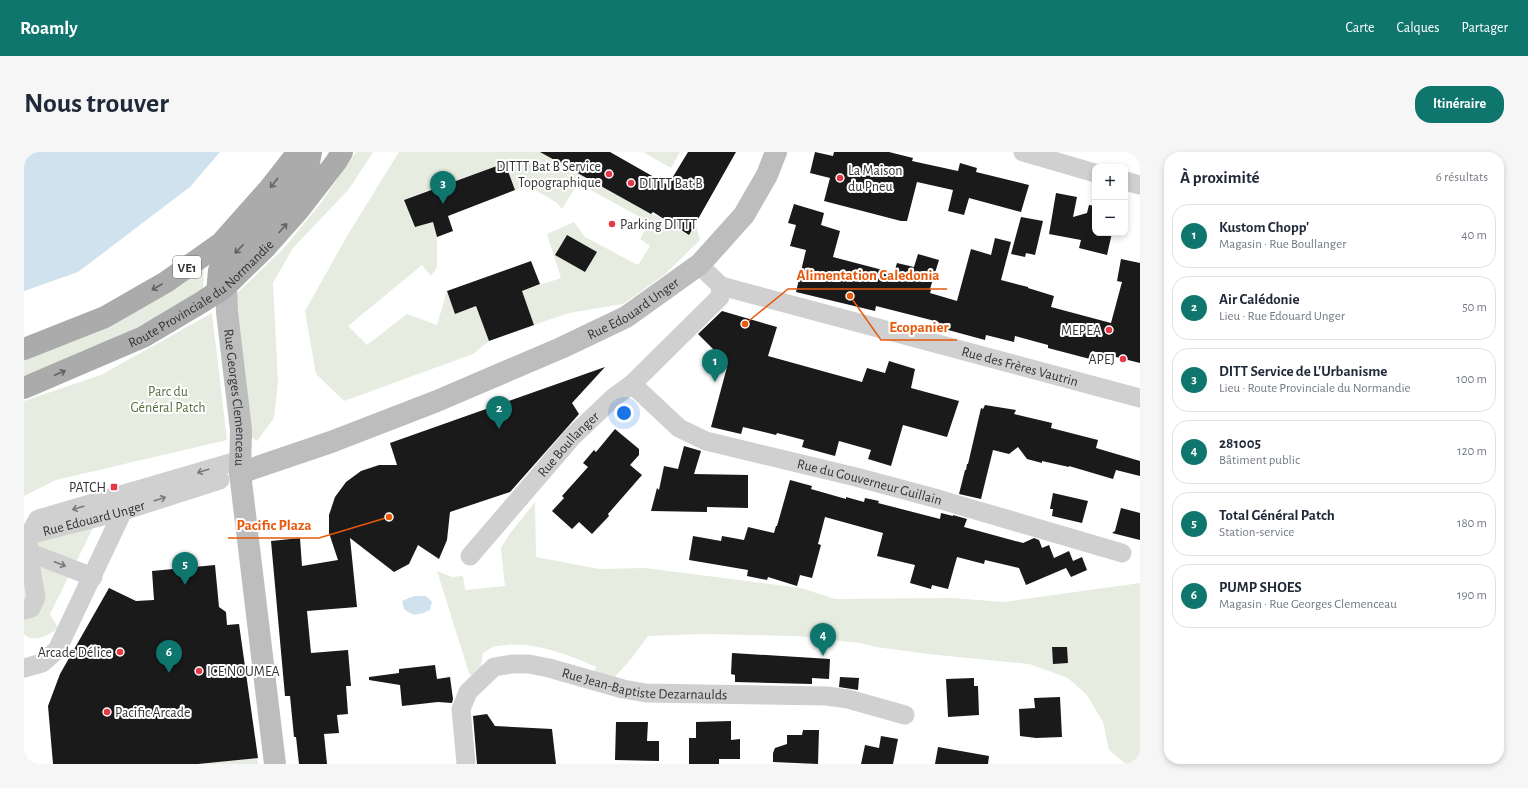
<!DOCTYPE html>
<html lang="fr">
<head>
<meta charset="utf-8">
<style>
  body { margin:0; font-family:"Alegreya Sans",sans-serif; background:#f6f6f7; color:#1f2937 }
  .controls { position:absolute; right:12px; top:12px; display:grid; overflow:hidden; border-radius:8px; box-shadow:0 2px 6px #0003 }
  .controls button { width:36px; height:36px; display:grid; place-items:center; padding:0; border:0; border-bottom:1px solid #e0e1e3; background:#fff; color:#1f2937; font:20px sans-serif }
  .you { position:absolute; left:600px; top:261px; width:14px; height:14px; margin:-10px; border:3px solid #fff; border-radius:50%; background:#1a73e8; box-shadow:0 0 0 6px #1a73e833 }
  .badge { display:grid; place-items:center; width:26px; height:26px; border-radius:50%; background:#0f766e; color:#fff; font-size:13px; font-weight:700 }
  .pin { position:absolute; translate:-50% -33px; filter:drop-shadow(0 1px 2px #0008) }
  .pin::after { content:''; position:absolute; top:21px; width:14px; height:12px; background:inherit; clip-path:polygon(0 0,100% 0,50% 100%) }
  .list { margin:0; padding:0; list-style:none }
  h2 { display:flex; justify-content:space-between; align-items:center; height:52px; margin:0; padding:0 16px; font-size:17px }
  h2 small { font-size:13px; font-weight:400; color:#747a83 }
  .list li { display:grid; grid-template-columns:26px 1fr auto; gap:12px; align-items:center; box-sizing:border-box; height:64px; margin:0 8px 8px; padding:0 8px; border:1px solid #e0e1e3; border-radius:16px }
  .list b { display:block; font-size:15px; white-space:nowrap }
  .list p { margin:0; font-size:13px; white-space:nowrap; color:#747a83 }
  .list em { font-size:13px; font-style:normal; color:#747a83 }
  .map { position:relative; flex:none; width:1116px; height:612px; overflow:hidden; border-radius:16px }
  header { display:flex; align-items:center; gap:24px; box-sizing:border-box; height:56px; padding:0 20px; background:#0f766e; color:#fff }
  header strong { font-size:19px }
  nav { display:flex; gap:22px; margin-inline-start:auto; font-size:14px }
  .intro { display:flex; align-items:center; justify-content:space-between; box-sizing:border-box; height:96px; padding:0 24px }
  h1 { margin:0; font-size:28px }
  .button { padding:10px 18px; border-radius:16px; background:#0f766e; color:#fff; font-size:14px; font-weight:700 }
  main { display:flex; gap:24px; padding:0 24px }
  aside { flex:1; background:#fff; border-radius:16px; box-shadow:0 2px 6px #0003 }
  .map>svg:first-child { display:block }
  .green { fill:#e6ecdf }
  .water { fill:#cfe2ee }
  .building { fill:#1a1a1a }
  .lines { fill:none; stroke-linecap:round; stroke-linejoin:round }
  .street { stroke:#d0d0d0; stroke-width:19 }
  .secondary { stroke:#bdbdbd; stroke-width:22 }
  .primary { stroke:#ababab; stroke-width:22 }
  .oneway { stroke:#636363 }
  .oneway2 { stroke:#7a7a7a }
  .poi-dot { fill:#e63946; stroke:#fff; stroke-width:1.5 }
  .labels { text-anchor:middle; stroke-width:4; stroke-linejoin:round; paint-order:stroke }
  .shield { fill:#fff; stroke:#707070; stroke-width:1 }
  .shield-label { font-size:13px; font-weight:bold; fill:#333 }
  .poi-label { font-size:14px; fill:#333; stroke:#fff; text-anchor:end }
  .street-label { font-size:14px; fill:#333; stroke:#fff }
  .park-label { font-size:14px; fill:#56703f; stroke:#fff }
  .leader { fill:none; stroke:#e8590c; stroke-width:1.5 }
  .callout-dot { fill:#e8590c; stroke:#fff; stroke-width:1.5 }
  .callout-label { font-size:15px; text-anchor:middle; font-weight:bold; fill:#e8590c; stroke:#fff; stroke-width:4; stroke-linejoin:round; paint-order:stroke }
</style>
</head>
<body>
<header>
<strong>Roamly</strong>
<nav><a>Carte</a><a>Calques</a><a>Partager</a></nav>
</header>
<div class="intro"><h1>Nous trouver</h1><a class="button">Itinéraire</a></div>
<main>
<div class="map">
<svg width="1116" height="612" viewBox="0 0 1116 612">
  <rect width="100%" height="100%" fill="#fff"/>
  <g class="green">
    <polygon points="332,0 349,0 325,37 269,96 249,131 254,230 250,266 233,289 222,282 210,144 259,97 296,52"/>
    <polygon points="375,0 516,0 627,62 632,63 664,83 671,70 676,88 640,123 599,152 545,161 510,173 498,139 537,126 523,82 550,70 561,85 614,113 626,94 616,87 625,70 554,31 538,57 533,51 505,34 491,38 481,11 381,47 391,75 409,70 413,85 413,115 407,124 398,113 324,174 343,193 383,162 413,173 423,139 431,161 452,154 465,189 449,202 320,249 292,222 281,159 323,84"/>
    <polygon points="619,0 656,0 647,16"/>
    <polygon points="180,115 179,138 90,188 0,224 0,207"/>
    <polygon points="188,161 203,288 32,328 0,344 0,249 77,223"/>
    <path d="M511 350 512 405 575 417 621 416 777 436 811 447 928 446 980 450 1116 431V612H1102L1085 598 1079 570 1063 543 1044 526 1005 512 904 502 852 495 837 491 771 484 679 482 624 484 607 507 587 529 569 524 572 515C542 502 507 488 473 494 468 494 463 499 459 501L457 513 460 516 446 524 413 419 428 425 439 424 441 438 481 434 477 396 484 384Z"/>
    <path d="M70 374 26 462 34 476C25 483 10 492 0 482V392Z"/>
    <polygon points="234,606 234,612 174,612"/>
  </g>
  <g class="water">
    <polygon points="0,0 196,0 166,35 54,120 0,139"/>
    <path d="M390 444H402L408 450 406 458C395 463 390 465 380 457L378 449Z"/>
  </g>
  <g class="building">
    <polygon points="516,0 586,0 644,33 664,0 712,0 665,83 629,60 627,62"/>
    <polygon points="791,0 809,4 810,0 865,0 889,6 888,9 934,19 936,11 953,16 952,20 1005,33 997,60 945,46 940,63 924,59 929,38 893,30 883,69 877,69 800,49 806,26 786,21"/>
    <polygon points="481,11 491,38 424,64 429,79 413,85 409,70 391,75 380,48"/>
    <polygon points="1032,41 1053,45 1049,65 1063,61 1065,53 1071,54 1071,81 1088,81 1083,103 1055,96 1057,88 1025,82"/>
    <polygon points="770,52 800,61 797,73 816,79 809,105 870,121 873,111 890,115 894,102 915,108 906,137 907,138 906,141 933,149 947,97 967,103 971,86 987,90 977,128 1004,135 1004,136 1030,144 1027,155 1087,171 1098,130 1093,129 1097,107 1116,111 1116,211 1068,199 1066,207 1024,196 1024,193 991,184 990,190 962,183 961,188 913,175 915,170 852,154 851,159 772,140 782,98 766,94 772,73 764,71"/>
    <polygon points="997,65 1019,69 1011,103 1002,101 1001,105 987,102"/>
    <polygon points="543,83 573,100 561,120 531,103"/>
    <polygon points="507,109 516,132 498,139 510,173 465,189 452,154 431,162 423,139"/>
    <polygon points="698,159 753,175 744,204 838,230 843,216 861,221 865,209 891,217 887,236 935,249 923,285 879,273 867,314 844,307 847,298 815,289 811,304 778,295 780,288 753,281 752,283 719,275 717,282 687,275 703,215 692,203 693,201 674,182"/>
    <polygon points="581,215 548,251 555,262 486,340 426,360 423,388 415,407 394,393 385,412 370,420 326,386 333,455 283,459 287,501 324,498 327,534 322,534 324,562 313,563 315,581 300,582 303,612 275,612 272,585 270,585 266,544 261,544 247,389 276,386 278,414 314,408 305,381 305,363 311,345 322,330 337,319 355,313 373,313 366,291"/>
    <polygon points="961,253 992,258 990,262 1028,271 1027,276 1074,288 1072,296 1116,309 1116,324 1092,318 1089,327 1045,314 1045,315 1018,309 1018,311 1003,307 994,295 985,302 969,298 957,347 935,342 941,318 942,318 943,312 944,312 957,256 959,257"/>
    <polygon points="591,277 615,297 615,303 606,313 618,323 584,362 585,364 568,382 555,370 548,377 528,359 540,346 538,344 564,315 559,311 570,298 572,300"/>
    <polygon points="660,294 677,299 670,322 724,323 724,356 683,355 683,360 627,359 633,336 635,338 640,314 654,317"/>
    <polygon points="766,328 788,334 787,337 822,347 822,345 840,350 841,346 855,349 854,351 916,367 917,361 929,364 929,363 943,367 940,375 999,391 1010,386 1015,388 1018,396 1025,393 1030,406 1045,399 1049,409 1058,405 1063,418 1047,425 1042,416 1002,433 995,416 961,408 960,412 933,405 924,437 908,433 907,437 886,431 891,413 853,404 859,381 801,365 794,392 797,393 788,426 776,423 773,434 744,425 743,428 723,424 724,418 665,408 669,384 697,389 698,384 720,388 724,375 750,381 752,374 753,374"/>
    <polygon points="1029,341 1064,349 1058,371 1028,364 1029,357 1026,357"/>
    <polygon points="1097,356 1116,361 1116,388 1088,381 1091,379"/>
    <polygon points="191,413 195,455 202,460 203,473 215,472 234,606 174,612 29,612 24,554 36,522 85,436 112,449 130,448 128,419"/>
    <polygon points="1028,495 1043,495 1044,511 1029,512"/>
    <polygon points="708,501 806,507 805,527 788,526 788,532 711,530 711,523 707,522"/>
    <polygon points="411,513 413,527 426,525 429,547 428,551 414,550 378,554 376,533 345,528 345,525 375,521 375,517"/>
    <polygon points="816,525 835,526 834,538 815,535"/>
    <polygon points="950,526 950,534 954,534 955,563 924,565 922,527"/>
    <polygon points="1036,545 1038,585 1012,586 996,584 995,557 1011,556 1010,546"/>
    <polygon points="463,562 471,574 528,577 532,612 453,612 449,564"/>
    <polygon points="707,569 707,588 716,587 716,607 695,607 695,612 665,612 665,586 672,586 672,570"/>
    <polygon points="592,570 624,570 623,589 635,589 635,609 591,608"/>
    <polygon points="779,578 795,578 794,612 749,610 749,601 751,596 763,592 763,583 778,583"/>
    <polygon points="857,584 874,587 869,612 837,612 841,593 855,596"/>
    <polygon points="914,595 965,604 964,612 911,612"/>
  </g>
  <g class="lines">
    <g class="street">
      <polyline points="999,0 1071,21"/>
      <polyline points="1101,29 1116,33"/>
      <path id="s1" d="M675 113 697 134 1116 246"/>
      <path id="s2" d="M608 232 655 276 682 289 832 325 914 347 1098 401"/>
      <path id="s3" d="M0 384 99 359 196 328"/>
      <polyline points="4,400 69,425"/>
      <path id="s4" d="M446 404 549 284 589 246 608 232 696 145 697 134"/>
      <polyline points="0,458 7,456 12,445 4,400 5,383 14,367 216,308"/>
      <polyline points="0,516 18,511 33,498 99,359"/>
      <path id="s5" d="M442 612 437 557 444 540 470 515 488 512H505L525 516 599 537 622 541 803 544 824 547 881 563"/>
    </g>
    <g class="secondary">
      <path id="s6" d="M202 134 203 160 217 278 216 321 251 612"/>
      <path id="s7" d="M216 321 307 290 413 249 537 196 602 165 676 112 720 63 743 23 752 0"/>
    </g>
    <g class="primary">
      <polyline points="193,141 195,118 229,84 284,16 287,0"/>
      <polyline points="0,197 81,165 142,130 197,91 245,37 274,0"/>
      <path id="s8" d="M0 236 119 185 178 150 202 134 242 95 274 59 312 10 318 0"/>
    </g>
  </g>
  <defs><path id="oneway-shaft" d="M-6 0H5M1.5-3L5.5 0L1.5 3" fill="none" stroke-width="1.6" stroke-linecap="round" stroke-linejoin="round"/></defs>
  <g class="oneway">
    <use href="#oneway-shaft" transform="translate(250 31) rotate(128)"/>
    <use href="#oneway-shaft" transform="translate(259 76) rotate(-49)"/>
    <use href="#oneway-shaft" transform="translate(215 97) rotate(134)"/>
    <use href="#oneway-shaft" transform="translate(133 135) rotate(150)"/>
    <use href="#oneway-shaft" transform="translate(36 221) rotate(-23)"/>
  </g>
  <g class="oneway2">
    <use href="#oneway-shaft" transform="translate(179 319) rotate(162)"/>
    <use href="#oneway-shaft" transform="translate(136 347) rotate(-18)"/>
    <use href="#oneway-shaft" transform="translate(54 356) rotate(164)"/>
    <use href="#oneway-shaft" transform="translate(36 412) rotate(21)"/>
  </g>
  <g class="poi-dot">
    <circle cx="585" cy="22" r="4"/>
    <circle cx="816" cy="26" r="4"/>
    <circle cx="607" cy="31" r="4"/>
    <circle cx="588" cy="72" r="4"/>
    <circle cx="1085" cy="178" r="4"/>
    <circle cx="1099" cy="207" r="4"/>
    <rect x="86" y="331" width="8" height="8" rx="2"/>
    <circle cx="96" cy="500" r="4"/>
    <circle cx="175" cy="519" r="4"/>
    <circle cx="83" cy="560" r="4"/>
  </g>
  <g class="labels">
    <rect class="shield" x="149" y="104" width="28" height="22" rx="3"/>
    <g class="shield-label">
      <text x="163" y="120">VE1</text>
    </g>
    <g class="poi-label">
      <text x="577" y="19">DITTT Bat B Service<tspan x="577" dy="16">Topographique</tspan></text>
      <text x="824" y="23" text-anchor="start">La Maison<tspan x="824" dy="16">du Pneu</tspan></text>
      <text x="615" y="36" text-anchor="start">DITTT Bat B</text>
      <text x="596" y="77" text-anchor="start">Parking DITTT</text>
      <text x="1077" y="183">MEPEA</text>
      <text x="1091" y="212">APEJ</text>
      <text x="82" y="340">PATCH</text>
      <text x="88" y="505">Arcade Délice</text>
      <text x="183" y="524" text-anchor="start">ICE NOUMEA</text>
      <text x="91" y="565" text-anchor="start">Pacific Arcade</text>
    </g>
    <g class="street-label">
      <text dy="5" stroke="none"><textPath href="#s8" startOffset="202">Route Provinciale du Normandie</textPath></text>
      <text dy="5" stroke="none"><textPath href="#s7" startOffset="427">Rue Edouard Unger</textPath></text>
      <text dy="5" stroke="none"><textPath href="#s1" startOffset="340">Rue des Frères Vautrin</textPath></text>
      <text dy="5" stroke="none"><textPath href="#s6" startOffset="112">Rue Georges Clemenceau</textPath></text>
      <text dy="5" stroke="none"><textPath href="#s4" startOffset="149">Rue Boullanger</textPath></text>
      <text dy="5" stroke="none"><textPath href="#s2" startOffset="263">Rue du Gouverneur Guillain</textPath></text>
      <text dy="5" stroke="none"><textPath href="#s3" startOffset="72">Rue Edouard Unger</textPath></text>
      <text dy="5" stroke="none"><textPath href="#s5" startOffset="263">Rue Jean-Baptiste Dezarnaulds</textPath></text>
    </g>
    <g class="park-label">
      <text x="144" y="244">Parc du<tspan x="144" dy="16">Général Patch</tspan></text>
    </g>
  </g>
  <path class="leader" d="M721 172L764 137H923M826 144L857 188H933M365 365L295 386H204"/>
  <g class="callout-dot">
    <circle cx="721" cy="172" r="4"/>
    <circle cx="826" cy="144" r="4"/>
    <circle cx="365" cy="365" r="4"/>
  </g>
  <g class="callout-label">
    <text x="844" y="128">Alimentation Caledonia</text>
    <text x="895" y="180">Ecopanier</text>
    <text x="250" y="378">Pacific Plaza</text>
  </g>
</svg>
<div class="controls">
<button>+</button>
<button>−</button>
</div>
<div class="you"></div>
<div class="pin badge" style="left:691px;top:230px">1</div>
<div class="pin badge" style="left:475px;top:277px">2</div>
<div class="pin badge" style="left:419px;top:52px">3</div>
<div class="pin badge" style="left:799px;top:504px">4</div>
<div class="pin badge" style="left:161px;top:433px">5</div>
<div class="pin badge" style="left:145px;top:521px">6</div>
</div>
<aside>
<h2>À proximité<small>6 résultats</small></h2>
<ul class="list">
<li><span class="badge">1</span><div><b>Kustom Chopp'</b><p>Magasin · Rue Boullanger</p></div><em>40 m</em></li>
<li><span class="badge">2</span><div><b>Air Calédonie</b><p>Lieu · Rue Edouard Unger</p></div><em>50 m</em></li>
<li><span class="badge">3</span><div><b>DITT Service de L'Urbanisme</b><p>Lieu · Route Provinciale du Normandie</p></div><em>100 m</em></li>
<li><span class="badge">4</span><div><b>281005</b><p>Bâtiment public</p></div><em>120 m</em></li>
<li><span class="badge">5</span><div><b>Total Général Patch</b><p>Station-service</p></div><em>180 m</em></li>
<li><span class="badge">6</span><div><b>PUMP SHOES</b><p>Magasin · Rue Georges Clemenceau</p></div><em>190 m</em></li>
</ul>
</aside>
</main>
</body>
</html>
